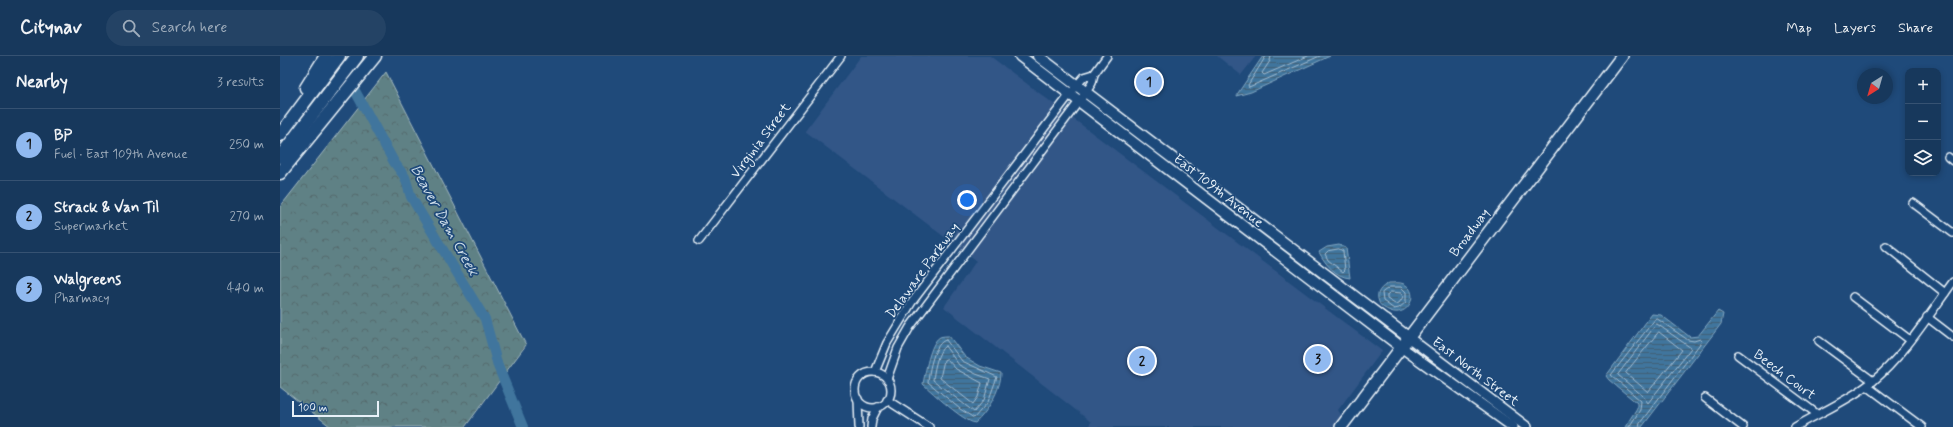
<!DOCTYPE html>
<html lang="en">
<head>
<meta charset="utf-8">
<style>
  body { margin:0; font-family:Mynerve,sans-serif; background:#244365; color:#f1f3f6 }
  .controls { position:absolute; right:12px; top:12px; display:grid; overflow:hidden; border-radius:8px; box-shadow:0 2px 6px #0003 }
  .controls button { width:36px; height:36px; display:grid; place-items:center; padding:0; border:0; border-bottom:1px solid #365272; background:#17385c; color:#f1f3f6; font:20px sans-serif }
  .compass { position:absolute; left:1577px; top:12px; width:36px; height:36px; border-radius:50%; background:#17385c; box-shadow:0 2px 6px #0003; rotate:217deg }
  .scale { position:absolute; left:12px; bottom:10px; width:87px; box-sizing:border-box; padding-left:4px; border:2px solid #e8f1f8; border-top:0; font-size:11px; line-height:14px; white-space:nowrap; color:#e8f1f8; -webkit-text-stroke:3px #1f4a7a; paint-order:stroke }
  .you { position:absolute; left:687px; top:144px; width:14px; height:14px; margin:-10px; border:3px solid #fff; border-radius:50%; background:#1a73e8; box-shadow:0 0 0 6px #1a73e833 }
  .badge { display:grid; place-items:center; width:26px; height:26px; border-radius:50%; background:#90b9f0; color:#111; font-size:13px; font-weight:700 }
  .pin { position:absolute; translate:-50% -50%; border:2px solid #fff; box-shadow:0 1px 4px #0006 }
  .list { margin:0; padding:0; list-style:none }
  h2 { display:flex; justify-content:space-between; align-items:center; height:52px; margin:0; padding:0 16px; font-size:17px }
  h2 small { font-size:13px; font-weight:400; color:#9eacbb }
  .list li { display:grid; grid-template-columns:26px 1fr auto; gap:12px; align-items:center; box-sizing:border-box; height:72px; padding:0 16px; border-top:1px solid #365272 }
  .list b { display:block; font-size:15px; white-space:nowrap }
  .list p { margin:0; font-size:13px; white-space:nowrap; color:#9eacbb }
  .list em { font-size:13px; font-style:normal; color:#9eacbb }
  .icon { flex:none; width:22px; height:22px; fill:none; stroke:currentColor; stroke-width:2; stroke-linecap:round; stroke-linejoin:round }
  .map { position:relative; flex:none; width:1673px; height:371px; overflow:hidden }
  header { display:flex; align-items:center; gap:24px; box-sizing:border-box; height:56px; padding:0 20px; background:#17385c; border-bottom:1px solid #365272 }
  header strong { font-size:19px }
  nav { display:flex; gap:22px; margin-inline-start:auto; font-size:14px }
  .search { width:280px; height:36px; background:#244365; display:flex; align-items:center; gap:10px; box-sizing:border-box; padding:0 14px; border-radius:22px; color:#9eacbb; font-size:15px }
  main { display:flex }
  aside { flex:1; background:#17385c }
  .map>svg:first-child { display:block }
  .built { fill:#325687 }
  .forest { fill:url(#forest-crowns); stroke:#a4b9be }
  .water { fill:url(#water-rules); stroke:#83a7c1 }
  .lines { fill:none; stroke-linecap:round; stroke-linejoin:round }
  .shore { stroke:#a5bfd4; stroke-width:1 }
  .river { stroke:#40759d; stroke-width:10 }
  .minor-casing { stroke:#e8f1f8; stroke-width:10 }
  .tertiary-casing { stroke:#e8f1f8; stroke-width:12 }
  .secondary-casing { stroke:#e8f1f8; stroke-width:13 }
  .primary-casing { stroke:#e8f1f8; stroke-width:14 }
  .motorway-casing { stroke:#e8f1f8; stroke-width:15 }
  .minor { stroke:#1f4a7a; stroke-width:7 }
  .tertiary { stroke:#1f4a7a; stroke-width:9 }
  .secondary { stroke:#1f4a7a; stroke-width:10 }
  .primary { stroke:#1f4a7a; stroke-width:11 }
  .motorway { stroke:#1f4a7a; stroke-width:12 }
  .labels { text-anchor:middle; stroke-width:3.5; stroke-linejoin:round; paint-order:stroke }
  .street-label { font-size:14px; fill:#e8f1f8; stroke:#1f4a7a }
  .water-label { font-size:15px; font-style:italic; fill:#cfdeea; stroke:#1f4a7a }
</style>
</head>
<body>
<header>
<strong>Citynav</strong>
<div class="search"><svg class="icon" aria-label="search" viewBox="0 0 24 24"><circle cx="10" cy="10" r="6"/><path d="M15 15l6 6"/></svg>Search here</div>
<nav><a>Map</a><a>Layers</a><a>Share</a></nav>
</header>
<main>
<aside>
<h2>Nearby<small>3 results</small></h2>
<ul class="list">
<li><span class="badge">1</span><div><b>BP</b><p>Fuel · East 109th Avenue</p></div><em>250 m</em></li>
<li><span class="badge">2</span><div><b>Strack &amp; Van Til</b><p>Supermarket</p></div><em>270 m</em></li>
<li><span class="badge">3</span><div><b>Walgreens</b><p>Pharmacy</p></div><em>440 m</em></li>
</ul>
</aside>
<div class="map">
<svg width="1673" height="371" viewBox="0 0 1673 371">
  <defs>
    <pattern id="forest-crowns" width="20" height="18" patternUnits="userSpaceOnUse"><rect width="20" height="18" fill="#5f8185"/><path d="M2 6a3 3 0 1 1 6 0M12 15a3 3 0 1 1 6 0" fill="none" stroke="#556a6d"/></pattern>
    <pattern id="water-rules" width="6" height="5" patternUnits="userSpaceOnUse"><rect width="6" height="5" fill="#40759d"/><path d="M0 2.5h6" fill="none" stroke="#435e74"/></pattern>
  </defs>
  <rect width="100%" height="100%" fill="#1f4a7a"/>
  <filter id="ink" filterUnits="userSpaceOnUse"><feTurbulence type="fractalNoise" baseFrequency=".025" numOctaves="2"/><feDisplacementMap in="SourceGraphic" scale="8" xChannelSelector="R" yChannelSelector="G"/><feConvolveMatrix kernelMatrix="1 2 1 2 8 2 1 2 1" color-interpolation-filters="sRGB"/></filter>
  <g filter="url(#ink)">
    <g class="built">
      <polygon points="581,0 710,0 1102,295 1058,354 1069,371 808,371 811,366 664,251 696,205 525,75"/>
      <polygon points="937,0 976,0 961,19"/>
    </g>
    <polygon class="forest" points="106,16 246,289 185,371 51,371 0,331 0,151"/>
    <g class="water">
      <polygon points="983,0 1050,0 971,36 956,40"/>
      <path d="M1059 189 1066 192 1070 222C1056 221 1045 208 1039 196L1047 191Z"/>
      <path d="M1109 227C1114 227 1120 226 1124 228 1141 236 1128 264 1108 254 1104 252 1100 250 1099 246 1095 237 1101 231 1109 227Z"/>
      <polygon points="1438,255 1443,258 1441,268 1362,371 1345,371 1357,352 1357,347 1329,324 1326,320 1372,258 1381,259 1410,281 1418,280"/>
      <path d="M669 280 685 301 700 310 721 317C721 333 707 357 695 367 683 365 653 337 643 328 645 318 650 286 660 281 662 280 667 280 669 280Z"/>
    </g>
    <g class="lines">
      <g class="shore">
        <polyline points="986,0 968,29 969,31 1040,0"/>
        <polyline points="991,0 990,5 982,17 984,19 1028,0"/>
        <polygon points="1059,193 1063,195 1065,214 1063,216 1048,204 1045,198 1048,195"/>
        <polygon points="1110,231 1121,231 1126,236 1126,246 1119,252 1114,253 1103,245 1102,237"/>
        <polygon points="1111,236 1121,237 1123,241 1119,247 1115,248 1107,243 1107,239"/>
        <polygon points="1377,268 1411,292 1368,347 1363,340 1338,319"/>
        <polygon points="1379,276 1402,294 1368,336 1346,317"/>
        <path d="M666 284 682 305 717 321 708 346 694 362 680 353 648 326C649 315 654 286 666 284Z"/>
        <path d="M665 290 679 309 696 318 710 323 704 344 694 356 653 324C654 316 657 295 665 290Z"/>
        <polygon points="667,303 676,313 702,327 698,341 693,348 660,322 664,304"/>
        <polyline points="1349,371 1360,354 1361,345 1331,319 1376,262 1408,284 1414,285 1420,283 1422,285 1360,367 1359,371"/>
      </g>
      <polyline class="river" points="56,0 114,106 125,121 131,141 205,263 218,310 243,371"/>
      <g class="minor-casing">
        <g id="minor">
          <polyline points="1668,101 1673,105"/>
          <polyline points="1633,147 1673,177"/>
          <polyline points="419,185 561,0"/>
          <polyline points="1606,190 1665,237"/>
          <polyline points="1573,241 1630,284"/>
          <polyline points="1647,261 1673,281"/>
          <polyline points="1539,285 1593,325"/>
          <polyline points="1458,299 1537,358"/>
          <polyline points="595,316 607,287 632,246 797,29 804,21 814,18"/>
          <circle cx="593" cy="334" r="18"/>
          <polyline points="607,323 618,292 630,271 806,36 812,27 814,18 827,0"/>
          <polyline points="1587,330 1642,371"/>
          <polyline points="1425,342 1463,371"/>
          <polyline points="578,343 579,371"/>
          <polyline points="607,344 649,371"/>
          <polyline points="591,371 592,363 598,351"/>
          <path d="M1515 371C1541 356 1568 345 1592 326 1623 301 1649 259 1673 226"/>
        </g>
      </g>
      <g class="tertiary-casing">
        <g id="tertiary">
          <polyline points="1128,281 1247,371"/>
          <polyline points="1121,291 1233,371"/>
        </g>
      </g>
      <g class="secondary-casing">
        <g id="secondary">
          <polyline points="740,0 1121,291"/>
          <polyline points="758,0 1128,281"/>
        </g>
      </g>
      <g class="primary-casing">
        <polyline id="primary" points="1061,371 1342,0"/>
      </g>
      <g class="motorway-casing">
        <g id="motorway">
          <polyline points="26,32 46,0"/>
          <polyline points="0,79 59,0"/>
          <polyline points="0,101 77,0"/>
          <polyline points="0,117 95,0"/>
        </g>
      </g>
      <use href="#minor" class="minor"/>
      <use href="#tertiary" class="tertiary"/>
      <use href="#secondary" class="secondary"/>
      <use href="#primary" class="primary"/>
      <use href="#motorway" class="motorway"/>
    </g>
  </g>
  <g class="labels">
    <g class="street-label">
      <text transform="translate(480 84) rotate(-53)" y="5">Virginia Street</text>
      <text transform="translate(939 134) rotate(38)" y="5">East 109th Avenue</text>
      <text transform="translate(1189 176) rotate(-53)" y="5">Broadway</text>
      <text transform="translate(642 214) rotate(-54)" y="5">Delaware Parkway</text>
      <text transform="translate(1196 315) rotate(37)" y="5">East North Street</text>
      <text transform="translate(1505 318) rotate(37)" y="5">Beech Court</text>
    </g>
    <g class="water-label">
      <text transform="translate(165 164) rotate(61)" y="5">Beaver Dam Creek</text>
    </g>
  </g>
</svg>
<div class="controls">
<button>+</button>
<button>−</button>
<button><svg class="icon" aria-label="layers" viewBox="0 0 24 24"><path d="M12 4l9 5-9 5-9-5zM3 14l9 5 9-5"/></svg></button>
</div>
<svg class="compass" viewBox="-18 -18 36 36"><path d="M0-13l5 13h-10z" fill="#e53935"/><path d="M0 13l5-13h-10z" fill="#9eacbb"/></svg>
<div class="scale">100 m</div>
<div class="you"></div>
<div class="pin badge" style="left:869px;top:26px">1</div>
<div class="pin badge" style="left:862px;top:305px">2</div>
<div class="pin badge" style="left:1038px;top:303px">3</div>
</div>
</main>
</body>
</html>
